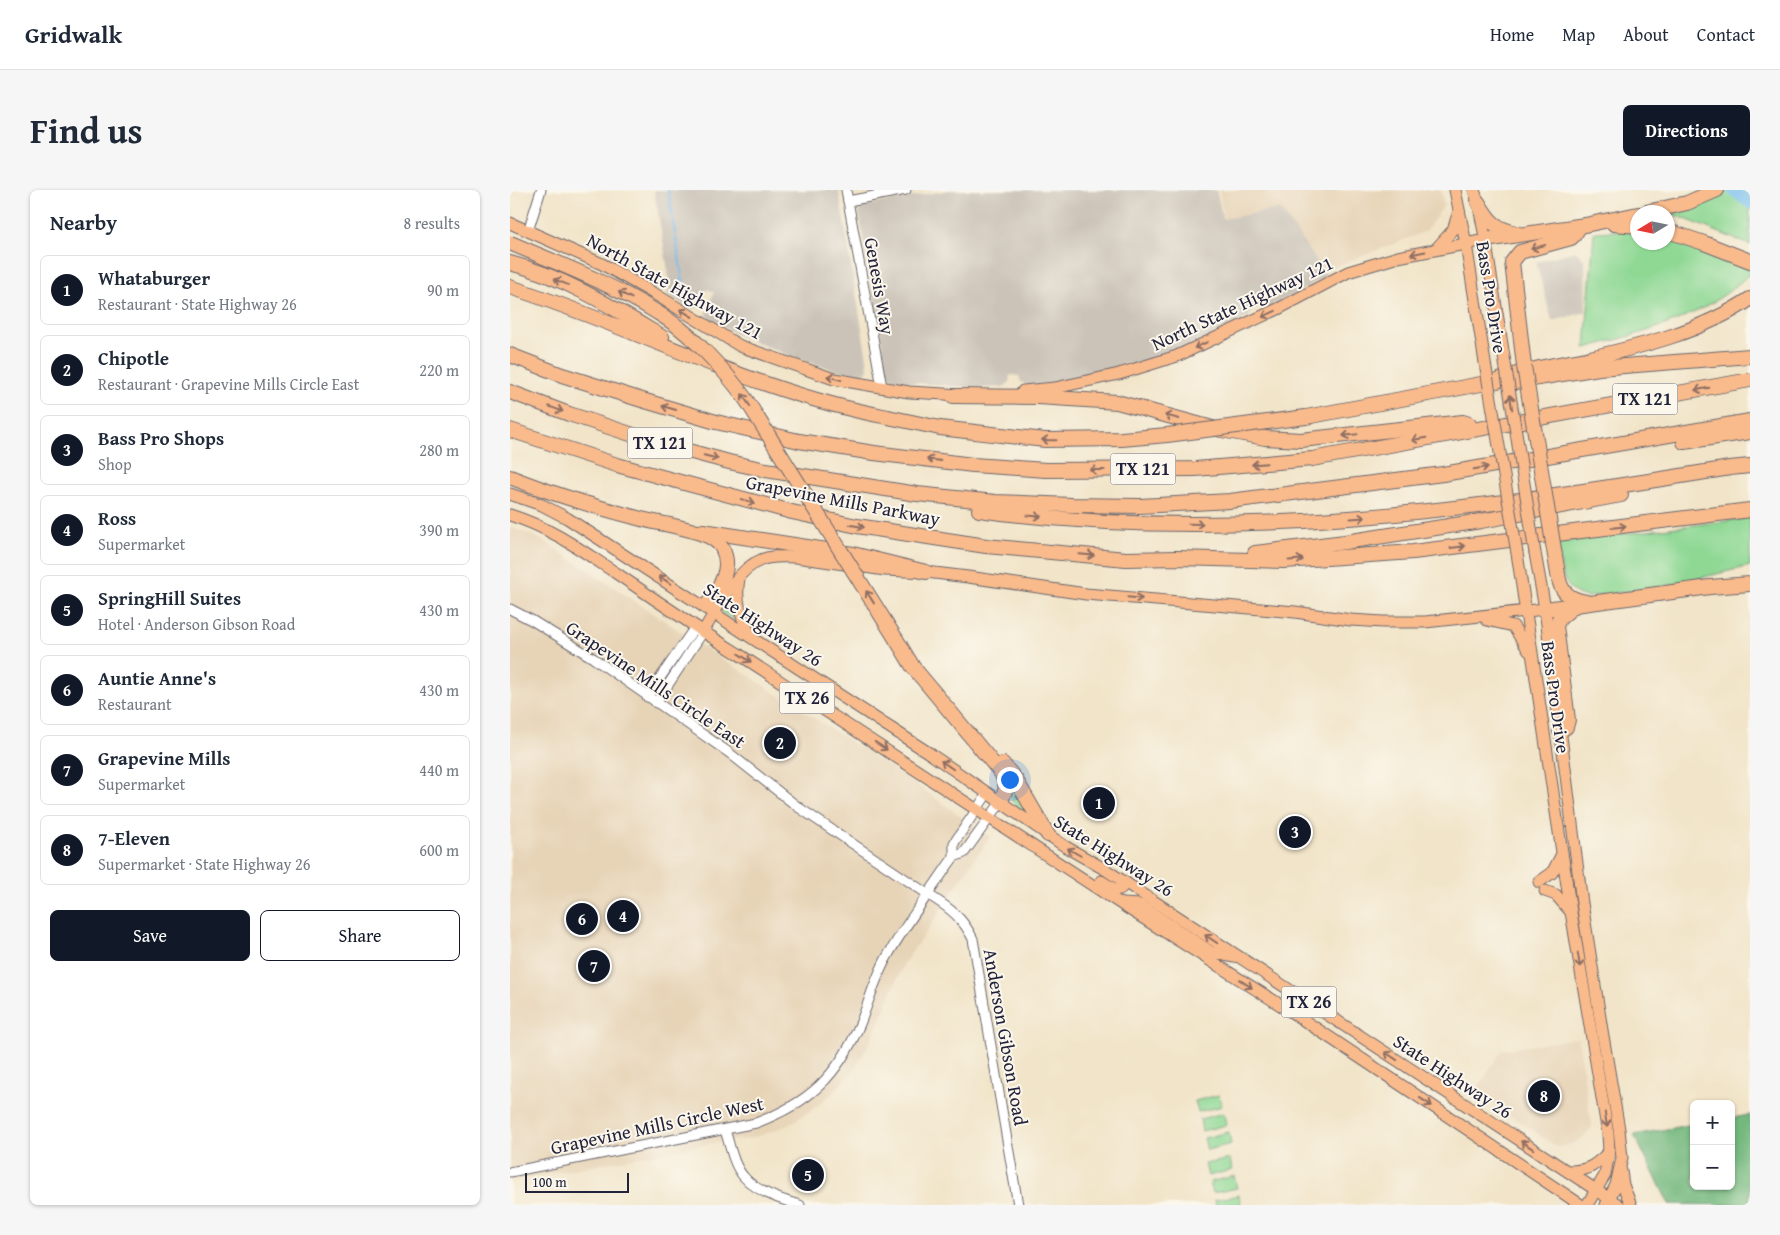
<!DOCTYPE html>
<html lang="en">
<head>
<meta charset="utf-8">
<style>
  body { margin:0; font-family:"Gentium Book Plus",serif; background:#f6f6f7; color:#1f2937 }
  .controls { position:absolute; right:15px; bottom:15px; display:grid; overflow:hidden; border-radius:8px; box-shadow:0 1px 4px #0004 }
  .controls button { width:45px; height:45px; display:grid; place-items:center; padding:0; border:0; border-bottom:1px solid #e0e1e3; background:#fff; color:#1f2937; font:25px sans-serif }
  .compass { position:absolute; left:1120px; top:15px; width:45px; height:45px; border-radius:50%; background:#fff; box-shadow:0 1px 4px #0004; rotate:260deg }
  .scale { position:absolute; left:15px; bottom:12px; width:104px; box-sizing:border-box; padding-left:5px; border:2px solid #22223b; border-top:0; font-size:14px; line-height:18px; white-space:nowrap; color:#22223b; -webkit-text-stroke:4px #fbf7ec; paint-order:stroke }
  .you { position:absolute; left:499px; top:589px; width:18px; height:18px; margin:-12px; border:4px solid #fff; border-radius:50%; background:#1a73e8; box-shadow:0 0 0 8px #1a73e833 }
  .badge { display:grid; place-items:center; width:32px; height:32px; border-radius:50%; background:#111827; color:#fff; font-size:16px; font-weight:700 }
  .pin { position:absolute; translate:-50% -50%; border:2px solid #fff; box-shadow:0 1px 5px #0006 }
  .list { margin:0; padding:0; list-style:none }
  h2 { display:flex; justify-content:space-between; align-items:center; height:65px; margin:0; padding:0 20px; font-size:21px }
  h2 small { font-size:16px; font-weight:400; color:#747a83 }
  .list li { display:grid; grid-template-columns:32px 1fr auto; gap:15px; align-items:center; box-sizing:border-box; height:70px; margin:0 10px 10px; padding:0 10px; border:1px solid #e0e1e3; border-radius:8px }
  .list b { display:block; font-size:19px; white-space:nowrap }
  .list p { margin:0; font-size:16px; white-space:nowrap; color:#747a83 }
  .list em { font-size:16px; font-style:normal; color:#747a83 }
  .actions { display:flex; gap:10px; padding:15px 20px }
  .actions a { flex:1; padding:11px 0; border:1px solid #111827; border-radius:8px; text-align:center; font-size:18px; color:#111827 }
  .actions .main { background:#111827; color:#fff }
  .map { position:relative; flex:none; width:1240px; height:1015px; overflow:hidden; border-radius:8px }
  header { display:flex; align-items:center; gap:30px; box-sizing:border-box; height:70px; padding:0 25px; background:#fff; border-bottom:1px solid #e0e1e3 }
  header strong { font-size:24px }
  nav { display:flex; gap:28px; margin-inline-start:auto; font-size:18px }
  .intro { display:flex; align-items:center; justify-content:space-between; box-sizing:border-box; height:120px; padding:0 30px }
  h1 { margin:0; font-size:35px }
  .button { padding:12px 22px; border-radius:8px; background:#111827; color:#fff; font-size:18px; font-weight:700 }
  main { display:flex; gap:30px; padding:0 30px }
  aside { flex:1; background:#fff; border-radius:8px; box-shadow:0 1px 4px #0004 }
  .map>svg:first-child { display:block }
  .built { fill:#e7d4b7 }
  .industrial { fill:#cbc3b8 }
  .green { fill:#8fd894; stroke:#587d68 }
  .forest { fill:#73b87e; stroke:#4a6d5c }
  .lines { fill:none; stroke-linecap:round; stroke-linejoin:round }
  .stream { stroke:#77bfef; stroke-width:2 }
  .river { stroke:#77bfef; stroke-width:12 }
  .minor-casing { stroke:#6a666c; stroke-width:11 }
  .major-casing { stroke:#6a666c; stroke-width:13 }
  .highway-casing { stroke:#6a666c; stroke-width:16 }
  .minor { stroke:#fff; stroke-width:9 }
  .major { stroke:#fabb8c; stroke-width:11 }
  .highway { stroke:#fabb8c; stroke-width:14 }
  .major-bridge-casing { stroke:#6a666c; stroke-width:13; stroke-linecap:butt }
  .highway-bridge-casing { stroke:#6a666c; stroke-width:16; stroke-linecap:butt }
  .major-bridge { stroke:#fabb8c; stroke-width:11 }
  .highway-bridge { stroke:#fabb8c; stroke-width:14 }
  .oneway { stroke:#8e6e64 }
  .labels { text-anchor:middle; stroke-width:4; stroke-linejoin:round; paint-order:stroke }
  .shield { fill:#fbf7ec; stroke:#636270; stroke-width:1 }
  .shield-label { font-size:18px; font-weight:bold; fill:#22223b }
  .street-label { font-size:19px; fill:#22223b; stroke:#fbf7ec }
</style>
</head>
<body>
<header>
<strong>Gridwalk</strong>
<nav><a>Home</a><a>Map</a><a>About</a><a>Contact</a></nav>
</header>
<div class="intro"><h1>Find us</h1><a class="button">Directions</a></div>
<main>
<aside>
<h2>Nearby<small>8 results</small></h2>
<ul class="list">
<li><span class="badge">1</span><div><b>Whataburger</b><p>Restaurant · State Highway 26</p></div><em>90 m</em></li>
<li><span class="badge">2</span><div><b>Chipotle</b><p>Restaurant · Grapevine Mills Circle East</p></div><em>220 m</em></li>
<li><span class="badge">3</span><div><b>Bass Pro Shops</b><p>Shop</p></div><em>280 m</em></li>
<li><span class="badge">4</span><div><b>Ross</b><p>Supermarket</p></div><em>390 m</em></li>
<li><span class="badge">5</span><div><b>SpringHill Suites</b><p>Hotel · Anderson Gibson Road</p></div><em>430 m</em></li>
<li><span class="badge">6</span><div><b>Auntie Anne's</b><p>Restaurant</p></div><em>430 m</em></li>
<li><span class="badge">7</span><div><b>Grapevine Mills</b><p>Supermarket</p></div><em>440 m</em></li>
<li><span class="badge">8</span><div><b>7-Eleven</b><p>Supermarket · State Highway 26</p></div><em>600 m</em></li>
</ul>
<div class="actions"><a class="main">Save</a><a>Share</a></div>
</aside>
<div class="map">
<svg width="1240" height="1015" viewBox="0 0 1240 1015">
  <rect width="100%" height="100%" fill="#fbf7ec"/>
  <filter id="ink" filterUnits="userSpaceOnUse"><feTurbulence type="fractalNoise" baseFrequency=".02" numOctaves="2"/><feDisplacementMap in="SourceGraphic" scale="10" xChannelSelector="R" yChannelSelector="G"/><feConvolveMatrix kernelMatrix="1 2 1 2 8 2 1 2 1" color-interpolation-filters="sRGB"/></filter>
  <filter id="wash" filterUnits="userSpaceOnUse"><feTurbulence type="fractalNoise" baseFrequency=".0096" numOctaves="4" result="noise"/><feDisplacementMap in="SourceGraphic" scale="20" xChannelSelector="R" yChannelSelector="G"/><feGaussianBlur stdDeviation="1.12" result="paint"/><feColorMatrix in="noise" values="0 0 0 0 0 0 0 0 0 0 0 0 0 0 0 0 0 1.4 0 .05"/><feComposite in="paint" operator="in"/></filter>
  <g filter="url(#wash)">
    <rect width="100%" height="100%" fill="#f1e4c8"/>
    <g class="built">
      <polygon points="709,0 931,0 934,15 916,41 809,83 766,20 714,29"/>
      <polygon points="0,338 17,343 35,352 197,459 394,586 480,647 442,702 428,725 394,773 362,848 345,879 323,903 299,922 278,935 255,944 238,949 199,954 0,991"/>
      <polygon points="1068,848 1082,937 1072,949 1056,956 1047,957 965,902 992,860"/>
    </g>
    <g class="industrial">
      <polygon points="144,0 338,0 329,2 357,169 358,179 355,183 351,185 340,184 285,168 229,145 199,130 196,122 204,102 197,99 190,116 185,118 180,119 162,108 157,104 160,92"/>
      <polygon points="439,0 706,0 713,29 770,19 817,86 760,118 753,118 750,116 741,121 739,127 670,162 621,176 616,173 606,176 603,181 561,191 519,196 511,192 509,186 500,185 499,193 493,197 467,198 386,191 379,186 376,177 349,23 351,16"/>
      <polygon points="1065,61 1075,71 1076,122 1042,131 1026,72"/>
    </g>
    <g class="green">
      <polygon points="1216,0 1240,0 1240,55 1163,24"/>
      <path d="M1127 40 1128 52H1158V45L1240 79V83C1196 128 1134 143 1075 158L1084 42Z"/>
      <path d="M1240 328V376L1156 396 1077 407C1049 401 1052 376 1048 352Z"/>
      <polygon points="223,404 222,414 225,430 211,422"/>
      <path d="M501 592 517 623C500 611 500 614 501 592Z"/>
      <polygon points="709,905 712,916 688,922 685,911"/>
      <polygon points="714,923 716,935 692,941 690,929"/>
      <polygon points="719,942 721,954 697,960 694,948"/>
      <polygon points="720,969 722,980 698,986 695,974"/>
      <polygon points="724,986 727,998 703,1003 700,992"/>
      <polygon points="729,1005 731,1015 706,1015 705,1010"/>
    </g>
    <polygon class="forest" points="1240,925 1240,1015 1159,1014 1124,945 1184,934 1184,996 1221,996 1221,928"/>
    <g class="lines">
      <polyline class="stream" points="158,0 174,98"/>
      <polyline class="river" points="1223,0 1240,13"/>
    </g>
  </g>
  <g filter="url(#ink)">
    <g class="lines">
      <g class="minor-casing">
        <g id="minor">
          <polyline points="336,0 372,197"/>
          <polyline points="338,11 396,0"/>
          <polyline points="18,41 31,0"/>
          <path d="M0 419 23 431 83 468 218 562 288 617 431 713C446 723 455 733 463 749L508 1015"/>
          <polyline points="137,507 185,437"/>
          <polyline points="146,513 193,442"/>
          <polyline points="444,667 444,653 477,604"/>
          <path d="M215 940C220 955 223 975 234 987 247 1002 271 1010 290 1015"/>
          <path d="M0 982 246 933C299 913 328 886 350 834 359 812 365 788 377 767 395 735 418 705 438 675L444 667 454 663 491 612"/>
        </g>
      </g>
      <g class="major-casing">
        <g id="major">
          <polyline points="945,0 956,54 976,179"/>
          <polyline points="964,0 968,12 974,42 996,179"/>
          <polyline points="0,33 92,74 145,104 230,156 324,189 399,202 452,205"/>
          <polyline points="926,59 943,40 949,21"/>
          <polyline points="513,201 545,198 609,184 667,166 770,118 838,82 888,67 976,50"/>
          <polyline points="0,304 32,315 57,328 419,563 556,657 596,680 1109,1015"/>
          <path d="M0 325C41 338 68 358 103 381 144 409 185 437 227 463L622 721 780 821 1071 1015"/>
          <polyline points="1007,363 1061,722 1098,944 1099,962 1095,985 1077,1015"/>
          <polyline points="1025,363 1035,419 1072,713 1092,840 1109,939 1112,968 1106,995 1096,1015"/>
          <path d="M229 389C225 409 230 427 241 445"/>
          <polyline points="977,430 1003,436 1019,461"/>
          <path d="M193 442C207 419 226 379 251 370 262 365 275 367 286 367L375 380 416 382 458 387 576 404 785 422 841 430 873 432H915L1035 419"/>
          <polyline points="591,691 606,700 610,699 616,693"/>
          <polyline points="1029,692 1042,683 1052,664"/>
          <polyline points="1035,701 1046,705 1060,721"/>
          <polyline points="613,714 630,715 701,762 723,767"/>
          <path d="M1058 981C1079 981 1084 976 1099 962"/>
          <polyline points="1111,981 1113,995 1121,1015"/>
        </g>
      </g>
      <g class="highway-casing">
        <g id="highway">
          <path d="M968 12C979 31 985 39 1007 43"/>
          <polyline points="1137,22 1177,13 1207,0"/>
          <polyline points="1104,34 1128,36"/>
          <polyline points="1158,41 1194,53 1240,71"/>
          <polyline points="976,50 1075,35 1128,24"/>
          <path d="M0 73C55 87 104 118 152 147"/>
          <path d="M0 97C127 138 246 203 378 227"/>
          <polyline points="0,165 52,185 132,210 206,232 289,251 364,263 463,275 536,280 685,279 802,269 1240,190"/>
          <polyline points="1014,176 1002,72 1010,62 1061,48 1064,45 1070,36"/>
          <polyline points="1005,192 1089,178 1240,166"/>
          <polyline points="0,202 59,224 145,252 219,272 256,280 407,304 485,312 562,315 630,316 720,311 933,284 1240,231"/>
          <polyline points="443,206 528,207 607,212 706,239 755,248 791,250 953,232 959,234"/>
          <path d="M796 227 987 191C1016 179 1045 175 1076 169 1132 156 1191 142 1240 109"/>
          <polyline points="0,240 107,275 282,322 347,336 476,356 616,369 667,368 774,371 903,362 1240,320"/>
          <polyline points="1174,252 1240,242"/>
          <path d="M0 287C40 303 82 316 124 327 148 334 174 336 198 346 204 349 209 353 212 358 224 380 207 400 196 417"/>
          <path d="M469 320C722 355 970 319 1220 278L1240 276"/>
          <polyline points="193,341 343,364 416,382"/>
          <polyline points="745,363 835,352 971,331 1111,305"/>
          <path d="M1048 384C1050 402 1059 409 1076 412"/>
          <polyline points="1035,419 1200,397 1240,394"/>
          <polyline points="386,449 403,477 492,584 496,598 491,612"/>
          <polyline points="1050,541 1056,537 1058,530 1046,436 1049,429 1064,416"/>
          <polyline points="493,574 506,590 538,645"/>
        </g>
      </g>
      <use href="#minor" class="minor"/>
      <use href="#major" class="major"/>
      <use href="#highway" class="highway"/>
      <g class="major-bridge-casing">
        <g id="major-bridge">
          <polyline points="976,179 1007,363"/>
          <polyline points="996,179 1025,363"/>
        </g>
      </g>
      <g class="highway-bridge-casing">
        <g id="highway-bridge">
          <path d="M0 53C50 74 102 94 148 123 179 141 216 181 237 211L386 449"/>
          <polyline points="1014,176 1048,384"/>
          <polyline points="378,227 430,238 535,250 612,249 657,245 796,227"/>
        </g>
      </g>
      <use href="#major-bridge" class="major-bridge"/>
      <use href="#highway-bridge" class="highway-bridge"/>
    </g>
    <defs><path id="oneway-shaft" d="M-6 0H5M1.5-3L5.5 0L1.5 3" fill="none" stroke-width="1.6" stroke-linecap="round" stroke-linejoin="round" transform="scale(1.25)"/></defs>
    <g class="oneway">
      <use href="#oneway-shaft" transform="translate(1028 57) rotate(165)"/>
      <use href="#oneway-shaft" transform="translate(908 63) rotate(169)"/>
      <use href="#oneway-shaft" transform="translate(51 92) rotate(-157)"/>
      <use href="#oneway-shaft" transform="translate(115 105) rotate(-153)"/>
      <use href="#oneway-shaft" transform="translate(176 123) rotate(-149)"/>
      <use href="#oneway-shaft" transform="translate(759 124) rotate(155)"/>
      <use href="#oneway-shaft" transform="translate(691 155) rotate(155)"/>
      <use href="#oneway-shaft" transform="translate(324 188) rotate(-165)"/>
      <use href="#oneway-shaft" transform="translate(1192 199) rotate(170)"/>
      <use href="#oneway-shaft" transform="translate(236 210) rotate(-124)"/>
      <use href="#oneway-shaft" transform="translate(1001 212) rotate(-99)"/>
      <use href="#oneway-shaft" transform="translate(159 218) rotate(-164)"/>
      <use href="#oneway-shaft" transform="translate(46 219) rotate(20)"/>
      <use href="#oneway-shaft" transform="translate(662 227) rotate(-165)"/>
      <use href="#oneway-shaft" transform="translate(840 245) rotate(174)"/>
      <use href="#oneway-shaft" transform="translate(909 249) rotate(170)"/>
      <use href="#oneway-shaft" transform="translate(539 250) rotate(-179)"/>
      <use href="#oneway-shaft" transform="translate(201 267) rotate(14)"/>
      <use href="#oneway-shaft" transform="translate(424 270) rotate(-173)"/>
      <use href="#oneway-shaft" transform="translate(749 274) rotate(175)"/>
      <use href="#oneway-shaft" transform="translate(971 278) rotate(-10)"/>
      <use href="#oneway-shaft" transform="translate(587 280) rotate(180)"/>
      <use href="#oneway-shaft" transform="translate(238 311) rotate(15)"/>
      <use href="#oneway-shaft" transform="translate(524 326) rotate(4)"/>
      <use href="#oneway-shaft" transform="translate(848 328) rotate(-4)"/>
      <use href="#oneway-shaft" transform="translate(686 334) rotate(1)"/>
      <use href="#oneway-shaft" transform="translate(347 336) rotate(10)"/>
      <use href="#oneway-shaft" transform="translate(1109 337) rotate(-7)"/>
      <use href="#oneway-shaft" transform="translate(948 357) rotate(-7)"/>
      <use href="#oneway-shaft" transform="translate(577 365) rotate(5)"/>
      <use href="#oneway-shaft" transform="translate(786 370) rotate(-4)"/>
      <use href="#oneway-shaft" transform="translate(155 390) rotate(-147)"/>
      <use href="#oneway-shaft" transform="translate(360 407) rotate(-122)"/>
      <use href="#oneway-shaft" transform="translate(625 408) rotate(5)"/>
      <use href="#oneway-shaft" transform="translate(235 468) rotate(33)"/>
      <use href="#oneway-shaft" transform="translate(371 556) rotate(33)"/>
      <use href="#oneway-shaft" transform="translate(437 575) rotate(-145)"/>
      <use href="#oneway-shaft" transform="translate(564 662) rotate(-150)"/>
      <use href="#oneway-shaft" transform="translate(701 749) rotate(-146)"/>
      <use href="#oneway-shaft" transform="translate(1069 770) rotate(80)"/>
      <use href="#oneway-shaft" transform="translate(736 794) rotate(33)"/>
      <use href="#oneway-shaft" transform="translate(881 866) rotate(-146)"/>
      <use href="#oneway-shaft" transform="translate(916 912) rotate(34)"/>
      <use href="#oneway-shaft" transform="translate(1096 930) rotate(81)"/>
      <use href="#oneway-shaft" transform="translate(1017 955) rotate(-147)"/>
    </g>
  </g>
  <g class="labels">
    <g class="shield">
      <rect x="1102.5" y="193.5" width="65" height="31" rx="4"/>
      <rect x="117.5" y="237.5" width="65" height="31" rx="4"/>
      <rect x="600.5" y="263.5" width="65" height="31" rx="4"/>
      <rect x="269.5" y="492.5" width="55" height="31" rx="4"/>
      <rect x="771.5" y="796.5" width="55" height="31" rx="4"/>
    </g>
    <g class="shield-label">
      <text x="1135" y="215">TX 121</text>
      <text x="150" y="259">TX 121</text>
      <text x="633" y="285">TX 121</text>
      <text x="297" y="514">TX 26</text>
      <text x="799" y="818">TX 26</text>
    </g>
    <g class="street-label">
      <text transform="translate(165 96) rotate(29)" y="7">North State Highway 121</text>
      <text transform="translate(370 96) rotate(80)" y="7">Genesis Way</text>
      <text transform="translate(982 107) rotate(81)" y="7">Bass Pro Drive</text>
      <text transform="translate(732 113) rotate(-25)" y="7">North State Highway 121</text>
      <text transform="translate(333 310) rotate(11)" y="7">Grapevine Mills Parkway</text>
      <text transform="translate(253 434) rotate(33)" y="7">State Highway 26</text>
      <text transform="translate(146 494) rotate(34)" y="7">Grapevine Mills Circle East</text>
      <text transform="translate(1046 507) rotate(82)" y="7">Bass Pro Drive</text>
      <text transform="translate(604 665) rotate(32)" y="7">State Highway 26</text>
      <text transform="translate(496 847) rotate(80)" y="7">Anderson Gibson Road</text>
      <text transform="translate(943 886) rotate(33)" y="7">State Highway 26</text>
      <text transform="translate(147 935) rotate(-12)" y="7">Grapevine Mills Circle West</text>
    </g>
  </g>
</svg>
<div class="controls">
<button>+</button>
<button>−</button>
</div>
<svg class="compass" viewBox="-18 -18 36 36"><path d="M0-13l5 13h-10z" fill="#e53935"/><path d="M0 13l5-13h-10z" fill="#747a83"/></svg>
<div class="scale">100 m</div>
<div class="you"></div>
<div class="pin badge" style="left:589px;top:613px">1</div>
<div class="pin badge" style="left:270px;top:553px">2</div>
<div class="pin badge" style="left:785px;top:642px">3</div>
<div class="pin badge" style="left:113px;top:726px">4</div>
<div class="pin badge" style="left:298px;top:985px">5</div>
<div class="pin badge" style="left:72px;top:729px">6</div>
<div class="pin badge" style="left:84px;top:776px">7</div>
<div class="pin badge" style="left:1034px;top:906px">8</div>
</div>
</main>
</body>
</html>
